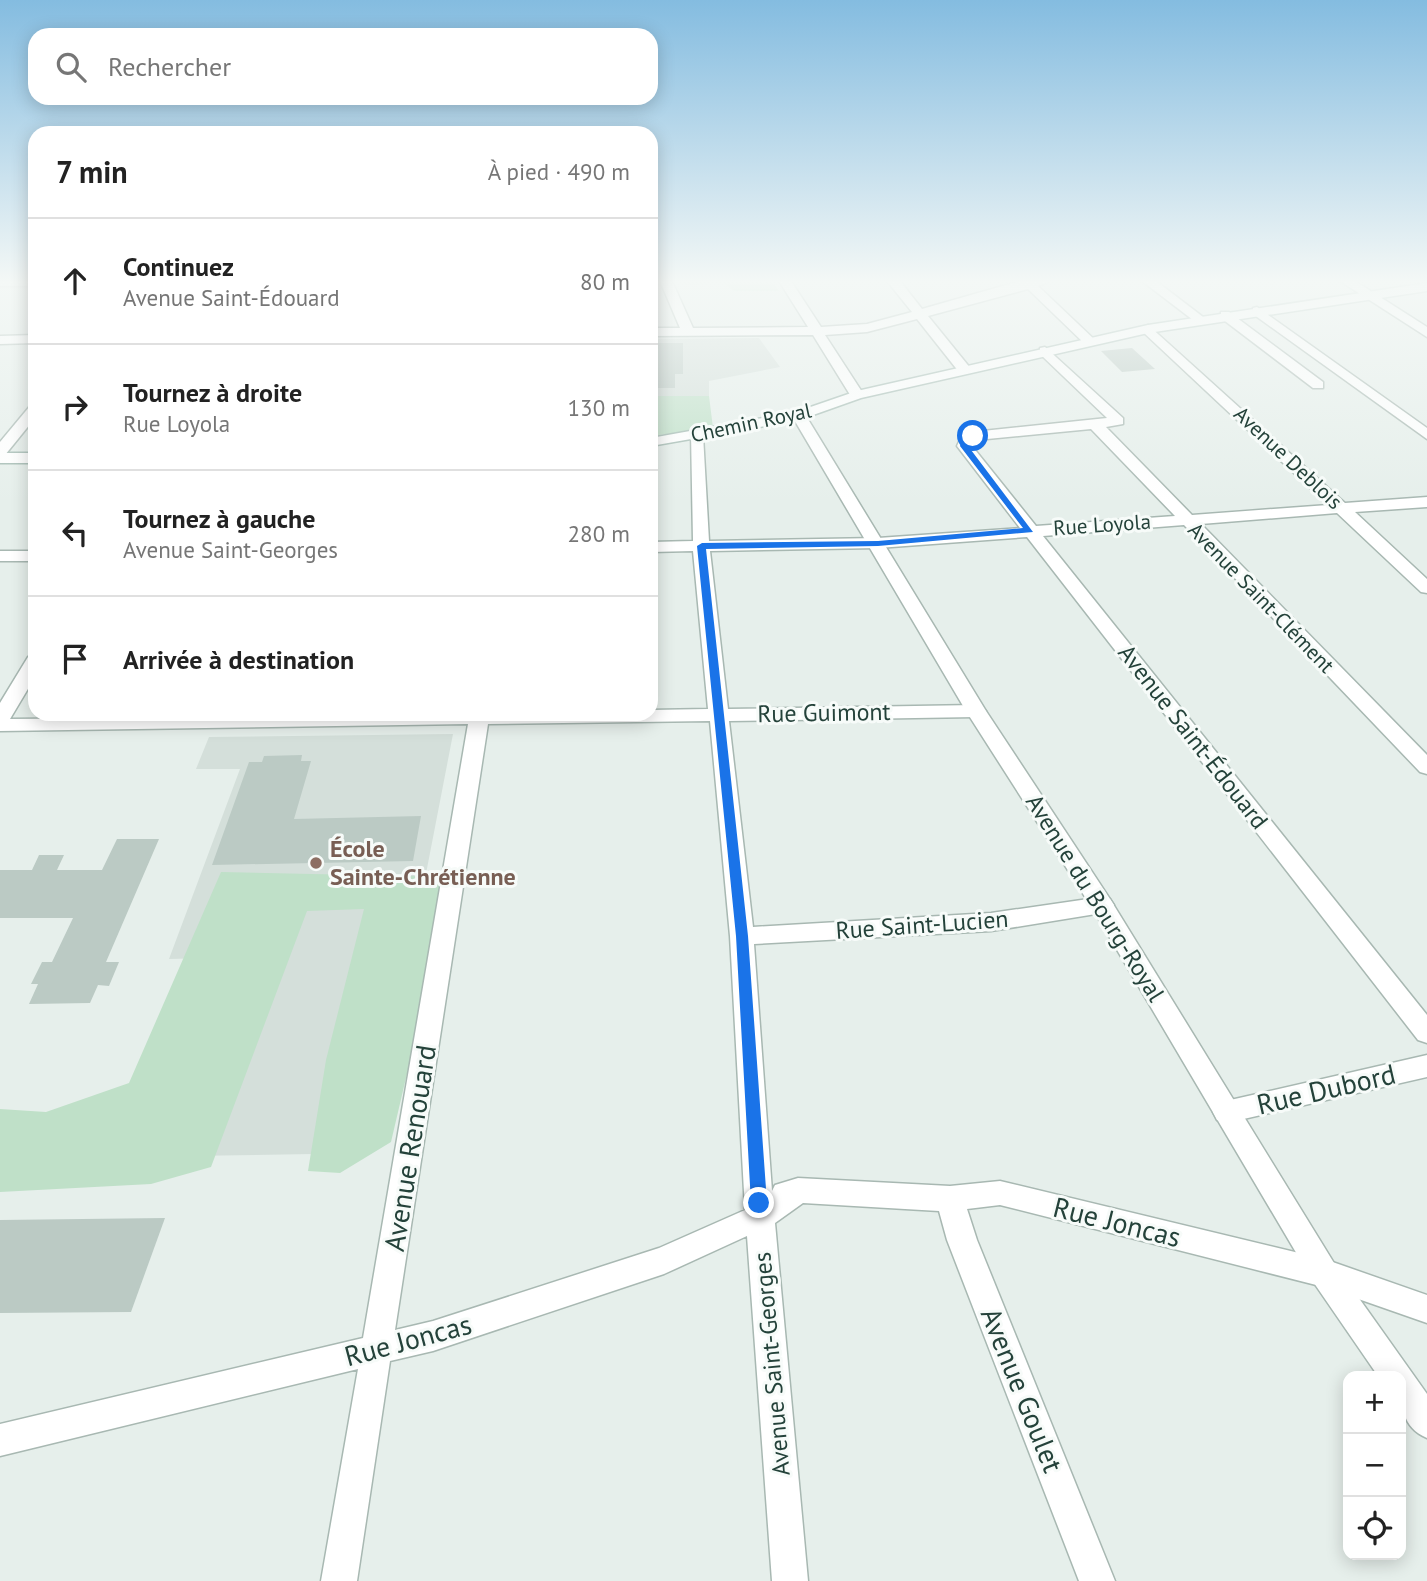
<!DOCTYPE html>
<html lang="fr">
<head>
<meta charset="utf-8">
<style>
  body { margin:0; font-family:"PT Sans",sans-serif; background:#f2f2f2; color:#222 }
  .controls { position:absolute; right:21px; bottom:21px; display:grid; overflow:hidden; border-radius:14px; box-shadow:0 4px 18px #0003 }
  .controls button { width:63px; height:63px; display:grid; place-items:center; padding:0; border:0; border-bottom:2px solid #e0e0e0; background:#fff; color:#222; font:35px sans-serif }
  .stop { position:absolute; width:21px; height:21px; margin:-16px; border:5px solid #1a73e8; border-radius:50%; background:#fff }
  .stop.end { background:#1a73e8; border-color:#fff; box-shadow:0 2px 7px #0008 }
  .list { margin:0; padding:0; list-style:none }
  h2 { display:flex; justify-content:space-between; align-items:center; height:91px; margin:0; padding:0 28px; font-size:30px }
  h2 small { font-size:23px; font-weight:400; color:#767676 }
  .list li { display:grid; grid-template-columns:46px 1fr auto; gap:21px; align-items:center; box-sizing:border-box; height:126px; padding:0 28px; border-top:2px solid #e0e0e0 }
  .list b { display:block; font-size:26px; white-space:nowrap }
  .list p { margin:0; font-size:23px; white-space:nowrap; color:#767676 }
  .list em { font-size:23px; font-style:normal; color:#767676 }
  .icon { flex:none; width:38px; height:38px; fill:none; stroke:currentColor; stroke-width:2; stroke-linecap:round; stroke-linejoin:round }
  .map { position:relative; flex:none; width:1427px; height:1581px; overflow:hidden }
  .search { position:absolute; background:#fff; box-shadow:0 4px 18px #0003; left:28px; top:28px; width:630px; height:77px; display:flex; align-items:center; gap:18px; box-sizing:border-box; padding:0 24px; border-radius:21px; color:#767676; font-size:26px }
  .panel { position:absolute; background:#fff; box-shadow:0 4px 18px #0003; left:28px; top:126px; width:630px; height:595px; border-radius:21px }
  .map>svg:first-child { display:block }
  .built { fill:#d4dfda }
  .green { fill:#bfe0c8 }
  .building { fill:#bbcac4 }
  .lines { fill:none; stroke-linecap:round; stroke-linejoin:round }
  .minor-casing { stroke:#a8b8b2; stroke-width:3 }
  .tertiary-casing { stroke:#a8b8b2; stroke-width:3 }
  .secondary-casing { stroke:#a4bbb3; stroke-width:3 }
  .minor { fill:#fff; fill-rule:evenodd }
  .tertiary { fill:#fff; fill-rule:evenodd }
  .secondary { fill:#fff; fill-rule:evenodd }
  .route { fill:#1a73e8 }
  .education-dot { fill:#8d6e63; stroke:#f7fbf9; stroke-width:2.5 }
  .labels { text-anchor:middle; stroke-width:6; stroke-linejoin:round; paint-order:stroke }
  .far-street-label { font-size:21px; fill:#24423a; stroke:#f7fbf9 }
  .street-label { font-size:24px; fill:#24423a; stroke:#f7fbf9 }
  .education-label { font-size:24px; font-weight:bold; fill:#785e54; stroke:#f7fbf9; text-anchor:start }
  .near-street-label { font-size:28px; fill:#24423a; stroke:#f7fbf9 }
</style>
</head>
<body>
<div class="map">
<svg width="1427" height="1581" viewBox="0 0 1427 1581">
  <rect width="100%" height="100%" fill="#e6efeb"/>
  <g class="built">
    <polygon points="759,338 780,367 709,381 709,396 651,396 651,339"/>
    <polygon points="453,734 372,1153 187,1156 249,957 169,959 240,769 196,769 209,737"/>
  </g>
  <g class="green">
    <polygon points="675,281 772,281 779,291 734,291 723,282 689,285"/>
    <polygon points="651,396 709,396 713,428 651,436"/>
    <polygon points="221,872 453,877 391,1142 340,1173 308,1171 326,1060 364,909 307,911 211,1167 151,1184 0,1192 0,1109 46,1112 129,1083"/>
  </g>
  <g class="building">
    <polygon points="651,343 683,343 683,374 675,374 675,388 651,388"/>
    <polygon points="1132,348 1155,369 1122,372 1101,351"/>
    <polygon points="302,755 301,761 311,761 294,819 421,816 413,861 212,865 249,762 262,762 264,756"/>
    <polygon points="117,839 159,839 106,962 119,962 109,986 98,985 90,1003 29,1004 38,984 31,984 42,962 52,962 73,918 0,918 0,870 32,870 39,855 64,855 57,870 102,870"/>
    <polygon points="165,1218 131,1312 0,1313 0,1220"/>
  </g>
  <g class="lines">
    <g class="minor-casing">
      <g id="minor">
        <rect x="0" y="281" width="35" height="5"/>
        <polygon points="660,281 672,281 693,328 808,327 779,281 791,281 821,327 867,324 912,312 887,281 900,281 922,309 1020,281 1050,281 1038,286 1096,341 1085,344 1028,289 928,316 971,369 964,373 959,372 917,319 867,332 825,335 864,395 857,399 852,398 813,335 651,336 651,328 680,328"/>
        <polygon points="1142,281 1156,281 1207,320 1197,323"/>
        <polygon points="1340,281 1355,281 1427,327 1427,337"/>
        <polygon points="1257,307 1427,428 1427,439 1253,314 1253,308"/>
        <polygon points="1221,312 1229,312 1323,382 1323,388 1313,388 1221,318"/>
        <path d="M1148 325 1345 503 1427 497V507L1355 512 1427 579V593L1421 592 1337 513 1201 524 1427 755V774L1420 772 1184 525 1043 536 1427 1015V1043L1418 1040 1027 537 878 548 710 551 728 709 976 705 986 711 976 717 729 721 753 927 991 913 1102 897 1110 899 1114 905 1110 911 1102 913 991 931 754 944 772 1191 775 1185 798 1178 950 1186 1000 1181 1324 1259 1427 1295V1323L1324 1287 1000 1205 967 1209 977 1240 1115 1581H1079L947 1240 939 1211 803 1203 775 1223 808 1581H772L747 1236 664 1274 433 1351 390 1361 357 1581H321L358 1369 0 1456V1424L363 1338 468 724 0 731V703L28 657 35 655V677L10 719 651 714V710L708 709 693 551 651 552V542L693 541 691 432H701L703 435 709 541 878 538 1020 528 957 446 961 437 973 432 1107 418 1040 354V348L1045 347 1123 418V424L1106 427 1192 515 1328 505 1143 332 1142 329ZM1091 429 1175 516 1036 526 972 446 977 440ZM710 721 730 936 745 1210 659 1248 433 1321 395 1330 488 724Z"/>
        <polygon points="35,335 35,343 0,344 0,336"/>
        <polygon points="35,405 35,418 5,455 0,456 0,442 30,406"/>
        <rect x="0" y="551" width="35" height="10"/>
        <polygon points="1427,1055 1427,1077 1226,1123 1217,1120 1213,1112 1217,1104 1226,1101"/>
      </g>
    </g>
    <g class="tertiary-casing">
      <path id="tertiary" d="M799 412 806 416 986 711 1110 899 1334 1263 1427 1394V1438C1400 1427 1401 1402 1401 1376H1378L1314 1283 1094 911 966 711 792 416Z"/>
    </g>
    <g class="secondary-casing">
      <g id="secondary">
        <polygon points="1427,283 1427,291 1148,333 861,398 799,420 651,446 651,438 796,412 857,391 1148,325"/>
        <rect x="0" y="453" width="35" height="10"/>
      </g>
    </g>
    <use href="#minor" class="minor"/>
    <use href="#tertiary" class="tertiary"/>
    <use href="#secondary" class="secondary"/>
  </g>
  <linearGradient id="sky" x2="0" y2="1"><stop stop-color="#84bce0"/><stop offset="0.56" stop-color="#f4f8f6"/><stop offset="1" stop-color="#f4f8f6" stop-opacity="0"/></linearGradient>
  <rect width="1427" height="503" fill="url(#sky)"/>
  <polygon class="route" points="970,434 977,436 968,446 1033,532 878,546 706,549 748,936 767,1203 759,1209 751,1203 736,936 697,546 702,543 878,541 1023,528 960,446 963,438"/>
  <circle class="education-dot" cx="316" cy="863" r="7"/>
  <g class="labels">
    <g class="far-street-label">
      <text transform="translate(751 423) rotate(-12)" y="7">Chemin Royal</text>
      <text transform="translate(1288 458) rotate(43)" y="7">Avenue Deblois</text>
      <text transform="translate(1102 525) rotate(-4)" y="7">Rue Loyola</text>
      <text transform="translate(1261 598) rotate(46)" y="7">Avenue Saint-Clément</text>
    </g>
    <g class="street-label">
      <text transform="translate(824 713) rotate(-1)" y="8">Rue Guimont</text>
      <text transform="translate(1193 737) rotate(52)" y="8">Avenue Saint-Édouard</text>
      <text transform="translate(1095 898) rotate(58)" y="8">Avenue du Bourg-Royal</text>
      <text transform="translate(922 925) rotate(-4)" y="8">Rue Saint-Lucien</text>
      <text transform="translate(772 1364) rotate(-95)" y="8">Avenue Saint-Georges</text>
    </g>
    <g class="education-label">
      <text x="330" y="857">École<tspan x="330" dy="28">Sainte-Chrétienne</tspan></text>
    </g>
    <g class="near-street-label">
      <text transform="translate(1326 1089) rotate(-13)" y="10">Rue Dubord</text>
      <text transform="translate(410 1148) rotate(-81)" y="10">Avenue Renouard</text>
      <text transform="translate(1117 1222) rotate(14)" y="10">Rue Joncas</text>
      <text transform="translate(408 1340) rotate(-15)" y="10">Rue Joncas</text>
      <text transform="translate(1022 1390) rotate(68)" y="10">Avenue Goulet</text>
    </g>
  </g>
</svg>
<div class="controls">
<button>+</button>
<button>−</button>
<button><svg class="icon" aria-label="locate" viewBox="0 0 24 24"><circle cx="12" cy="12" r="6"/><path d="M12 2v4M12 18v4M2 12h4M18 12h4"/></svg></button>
</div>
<div class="stop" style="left:973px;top:436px"></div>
<div class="stop end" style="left:759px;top:1203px"></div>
<div class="search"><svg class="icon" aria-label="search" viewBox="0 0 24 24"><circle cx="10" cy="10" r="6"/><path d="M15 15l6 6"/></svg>Rechercher</div>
<section class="panel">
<h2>7 min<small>À pied · 490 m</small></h2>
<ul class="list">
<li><svg class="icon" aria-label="ahead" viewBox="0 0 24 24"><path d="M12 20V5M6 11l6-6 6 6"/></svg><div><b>Continuez</b><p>Avenue Saint-Édouard</p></div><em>80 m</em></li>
<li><svg class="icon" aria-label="right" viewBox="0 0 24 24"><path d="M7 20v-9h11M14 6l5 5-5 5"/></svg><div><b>Tournez à droite</b><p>Rue Loyola</p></div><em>130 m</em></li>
<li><svg class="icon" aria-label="left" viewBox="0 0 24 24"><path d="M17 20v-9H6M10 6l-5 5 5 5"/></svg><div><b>Tournez à gauche</b><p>Avenue Saint-Georges</p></div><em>280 m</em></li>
<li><svg class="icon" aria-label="arrive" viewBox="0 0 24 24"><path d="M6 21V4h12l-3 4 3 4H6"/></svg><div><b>Arrivée à destination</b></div></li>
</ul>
</section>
</div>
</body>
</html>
